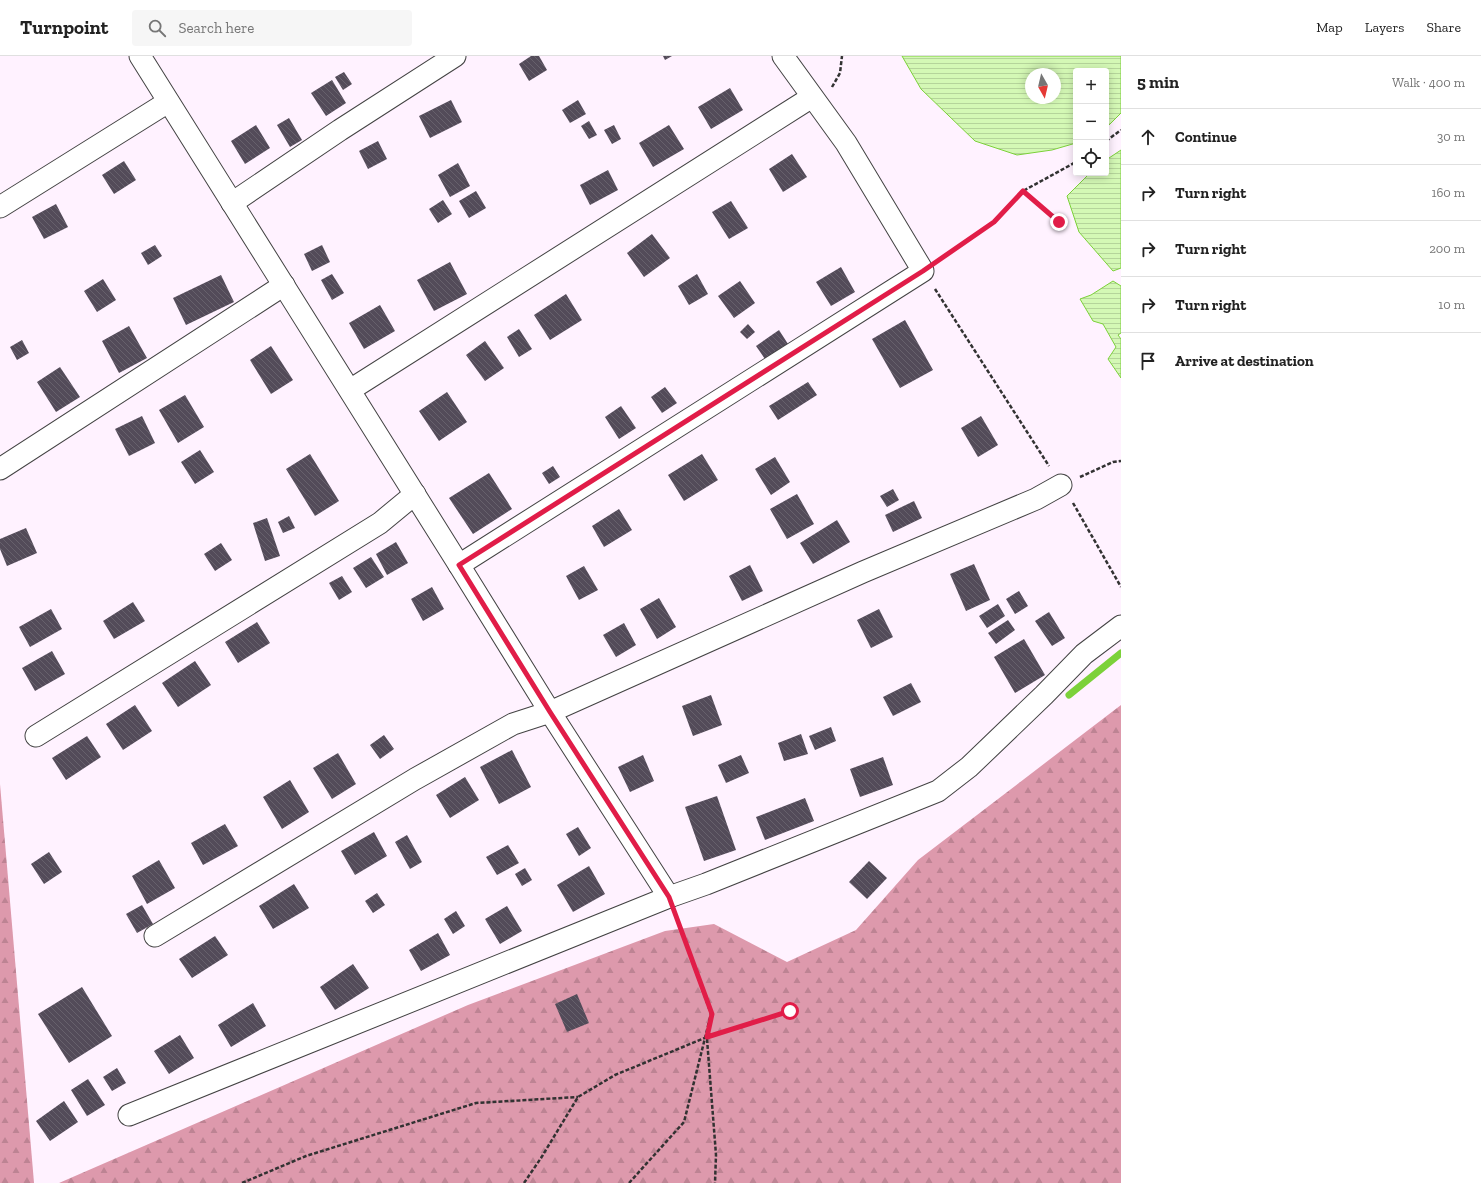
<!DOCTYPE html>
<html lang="en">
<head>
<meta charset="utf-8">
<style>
  body { margin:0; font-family:"Zilla Slab",serif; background:#f6f6f6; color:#222 }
  .controls { position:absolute; right:12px; top:12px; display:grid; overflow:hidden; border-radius:4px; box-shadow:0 2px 10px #0003 }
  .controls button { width:36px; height:36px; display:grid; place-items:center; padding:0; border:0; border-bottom:1px solid #e0e0e0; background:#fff; color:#222; font:20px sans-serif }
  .compass { position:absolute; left:1025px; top:12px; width:36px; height:36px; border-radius:50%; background:#fff; box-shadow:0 2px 10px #0003; rotate:172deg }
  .stop { position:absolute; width:12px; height:12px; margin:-9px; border:3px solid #e11d48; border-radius:50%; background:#fff }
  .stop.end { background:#e11d48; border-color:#fff; box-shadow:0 1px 4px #0008 }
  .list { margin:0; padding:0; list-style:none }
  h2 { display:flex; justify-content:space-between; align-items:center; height:52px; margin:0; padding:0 16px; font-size:17px }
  h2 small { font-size:13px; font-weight:400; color:#767676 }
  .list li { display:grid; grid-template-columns:26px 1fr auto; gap:12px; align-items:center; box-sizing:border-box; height:56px; padding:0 16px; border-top:1px solid #e0e0e0 }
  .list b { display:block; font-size:15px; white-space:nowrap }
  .list em { font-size:13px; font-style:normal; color:#767676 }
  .icon { flex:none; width:22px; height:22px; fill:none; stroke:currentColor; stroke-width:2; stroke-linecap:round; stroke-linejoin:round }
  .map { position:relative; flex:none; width:1121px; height:1127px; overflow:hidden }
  header { display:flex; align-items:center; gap:24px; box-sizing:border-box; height:56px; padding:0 20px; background:#fff; border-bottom:1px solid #e0e0e0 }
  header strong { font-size:19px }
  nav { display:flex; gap:22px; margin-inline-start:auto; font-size:14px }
  .search { width:280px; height:36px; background:#f6f6f6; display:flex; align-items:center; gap:10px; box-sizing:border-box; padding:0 14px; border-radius:4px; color:#767676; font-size:15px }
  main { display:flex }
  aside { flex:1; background:#fff }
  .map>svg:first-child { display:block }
  .forest { fill:url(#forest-firs) }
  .water { fill:url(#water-rules); stroke:#7cd13a; fill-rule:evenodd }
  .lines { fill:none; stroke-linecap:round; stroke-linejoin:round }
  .stream { stroke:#7cd13a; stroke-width:7 }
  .building { fill:url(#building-back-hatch) }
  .minor-casing { stroke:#434343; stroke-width:23 }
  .path { stroke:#323232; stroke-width:2.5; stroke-dasharray:4 2; stroke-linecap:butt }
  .minor { stroke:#fff; stroke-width:21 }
  .route { stroke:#e11d48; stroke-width:5 }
</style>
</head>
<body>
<header>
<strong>Turnpoint</strong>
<div class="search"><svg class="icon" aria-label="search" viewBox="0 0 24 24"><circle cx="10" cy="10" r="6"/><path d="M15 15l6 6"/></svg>Search here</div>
<nav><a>Map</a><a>Layers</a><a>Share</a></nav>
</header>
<main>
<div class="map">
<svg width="1121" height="1127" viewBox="0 0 1121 1127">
  <defs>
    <pattern id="forest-firs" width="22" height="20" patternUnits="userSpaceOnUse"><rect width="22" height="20" fill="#dd99ac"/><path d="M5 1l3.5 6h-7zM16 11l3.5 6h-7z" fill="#bd8393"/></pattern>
    <pattern id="water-rules" width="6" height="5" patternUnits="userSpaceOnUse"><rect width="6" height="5" fill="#d4f8b5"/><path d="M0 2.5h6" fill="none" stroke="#b5d49b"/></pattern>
    <pattern id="building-back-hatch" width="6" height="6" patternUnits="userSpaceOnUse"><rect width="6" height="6" fill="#534b59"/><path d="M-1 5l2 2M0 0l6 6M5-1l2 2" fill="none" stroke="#67616c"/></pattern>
  </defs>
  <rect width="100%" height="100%" fill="#fff2ff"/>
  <g class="forest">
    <polygon points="1121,649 1121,1127 59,1127 468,949 665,875 714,868 787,906 856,874 918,804"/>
    <polygon points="0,728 33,1115 34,1127 0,1127"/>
  </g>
  <g class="water">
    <path d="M902 0H1121V57L1106 72V15H1076V87L1052 94 1017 99 975 85 921 33ZM1031 18H1055V42H1031Z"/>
    <polygon points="1121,94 1121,212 1113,215 1079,176 1067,140 1090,117 1106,117 1106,104"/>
    <polygon points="1113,225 1121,230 1121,277 1118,279 1121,283 1121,322 1108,303 1116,291 1103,268 1093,265 1080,243 1091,239"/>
  </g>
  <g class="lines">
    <polyline class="stream" points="1069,639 1121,597"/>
  </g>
  <g class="building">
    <polygon points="531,0 539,0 547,14 529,25 519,8"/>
    <polygon points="663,0 672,0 665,4"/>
    <polygon points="344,16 352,28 343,34 335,21"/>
    <polygon points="332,24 346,47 326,60 311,37"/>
    <polygon points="730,32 743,54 711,73 698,51"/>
    <polygon points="451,44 462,66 430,82 419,60"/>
    <polygon points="578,44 586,58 570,67 562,54"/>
    <polygon points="289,62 302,84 290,91 277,69"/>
    <polygon points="589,65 597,79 589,83 581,70"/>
    <polygon points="256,69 270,92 245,108 231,85"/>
    <polygon points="614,69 621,83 612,88 604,74"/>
    <polygon points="669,69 684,93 653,111 639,87"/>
    <polygon points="378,85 387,103 368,113 359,95"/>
    <polygon points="792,98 807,121 783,136 769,113"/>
    <polygon points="124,105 136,124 114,138 102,119"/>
    <polygon points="458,107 470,130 450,141 438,119"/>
    <polygon points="608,114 618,134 590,149 580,129"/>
    <polygon points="476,135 486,152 469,162 459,145"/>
    <polygon points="443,144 452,158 438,167 429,153"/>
    <polygon points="731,145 748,172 729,183 712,156"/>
    <polygon points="56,148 68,171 44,183 32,161"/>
    <polygon points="652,178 670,202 644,221 627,197"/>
    <polygon points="155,189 162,200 148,209 141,197"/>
    <polygon points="322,189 330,206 312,215 304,198"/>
    <polygon points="450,206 467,238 434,255 417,224"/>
    <polygon points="841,211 855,236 831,250 816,226"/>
    <polygon points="332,218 344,237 332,244 321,224"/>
    <polygon points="697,218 708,238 689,249 678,230"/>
    <polygon points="221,219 234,246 186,269 173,242"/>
    <polygon points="103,223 116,244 97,256 84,235"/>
    <polygon points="740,225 755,247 734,262 718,240"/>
    <polygon points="566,238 582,264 550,284 534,259"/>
    <polygon points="380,249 395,275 364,293 349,267"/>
    <polygon points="905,264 933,314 900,332 872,283"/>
    <polygon points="748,268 755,276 747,283 740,276"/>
    <polygon points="129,270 147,302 119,317 102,285"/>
    <polygon points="519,273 532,293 519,301 507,281"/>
    <polygon points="779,274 788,288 765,303 756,290"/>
    <polygon points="22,284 29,297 17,304 10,291"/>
    <polygon points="485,285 504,312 485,325 466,299"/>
    <polygon points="271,290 293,324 271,338 250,304"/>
    <polygon points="60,311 80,341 56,356 37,326"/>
    <polygon points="808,326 817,339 778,364 769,350"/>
    <polygon points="665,331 677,347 662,357 651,341"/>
    <polygon points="447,336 467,366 439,385 419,355"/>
    <polygon points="185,339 204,371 178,387 159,354"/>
    <polygon points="621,350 636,372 619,383 605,361"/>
    <polygon points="142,360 155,387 129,400 115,373"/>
    <polygon points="981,360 998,389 978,401 961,372"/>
    <polygon points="200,394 214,416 195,428 181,406"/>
    <polygon points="310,398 339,445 315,460 286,413"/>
    <polygon points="702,398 718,424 684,445 668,419"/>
    <polygon points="775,401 790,426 771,439 755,413"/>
    <polygon points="553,410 560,421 549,428 542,417"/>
    <polygon points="489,417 512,453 473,478 449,442"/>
    <polygon points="893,433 899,444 887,451 880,440"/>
    <polygon points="797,438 814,468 787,483 770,453"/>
    <polygon points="914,445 922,462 893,476 885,459"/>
    <polygon points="619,453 632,474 604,491 592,470"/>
    <polygon points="289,460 295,472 283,477 278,466"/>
    <polygon points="267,462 280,500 265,505 253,467"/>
    <polygon points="837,464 850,486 813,508 800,487"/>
    <polygon points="26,472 37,497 7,510 0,493 0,483"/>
    <polygon points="396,486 408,507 387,519 376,498"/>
    <polygon points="221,487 232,504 215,515 204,498"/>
    <polygon points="371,501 384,521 366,532 353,512"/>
    <polygon points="974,508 990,544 966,555 950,518"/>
    <polygon points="750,509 763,535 742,545 729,520"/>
    <polygon points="584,510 598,534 579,544 566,520"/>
    <polygon points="342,520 352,536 339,544 329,527"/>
    <polygon points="432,531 444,553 423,565 411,543"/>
    <polygon points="1019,535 1028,550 1015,558 1006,543"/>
    <polygon points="659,542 676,571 657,583 640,553"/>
    <polygon points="133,546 145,565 114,583 103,565"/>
    <polygon points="998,548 1005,560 987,572 979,560"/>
    <polygon points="51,553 62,573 30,591 19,571"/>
    <polygon points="879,553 893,581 871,592 857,564"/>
    <polygon points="1049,556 1065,582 1052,590 1035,565"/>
    <polygon points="1008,564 1015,574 996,588 988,577"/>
    <polygon points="257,566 270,587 238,607 225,586"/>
    <polygon points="624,567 636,589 616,601 603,579"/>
    <polygon points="1024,583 1045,619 1015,637 994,601"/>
    <polygon points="52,595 65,618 35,635 22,612"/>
    <polygon points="195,605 211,629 178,651 162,627"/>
    <polygon points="911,627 921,646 893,660 883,641"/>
    <polygon points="711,639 722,669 693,680 682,650"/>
    <polygon points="135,649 152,675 123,694 106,668"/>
    <polygon points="831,671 836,685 815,694 809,680"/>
    <polygon points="801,678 808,698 784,705 778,687"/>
    <polygon points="384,679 394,693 380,703 370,689"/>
    <polygon points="87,680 101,701 66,724 52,702"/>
    <polygon points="512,694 531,731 499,748 480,711"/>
    <polygon points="338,697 356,728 332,743 313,712"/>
    <polygon points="643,699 654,725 630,736 618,711"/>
    <polygon points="741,699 749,717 726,727 718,709"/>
    <polygon points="883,701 893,729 860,741 850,713"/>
    <polygon points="465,721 479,744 450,762 436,739"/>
    <polygon points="290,724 309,756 282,773 263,741"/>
    <polygon points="717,740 736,794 704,805 685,751"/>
    <polygon points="805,742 814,765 765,784 756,761"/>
    <polygon points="225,768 238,790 203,809 191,787"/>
    <polygon points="578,771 591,792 579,800 566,778"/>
    <polygon points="374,776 387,800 355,819 341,795"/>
    <polygon points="407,779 422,806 410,813 395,786"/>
    <polygon points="508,789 519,807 497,819 486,801"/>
    <polygon points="49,796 62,816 44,828 31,808"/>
    <polygon points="159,804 175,832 147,848 132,820"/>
    <polygon points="869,805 887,822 867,843 849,826"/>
    <polygon points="589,810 605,838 573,856 557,829"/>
    <polygon points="525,812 532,824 522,830 515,818"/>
    <polygon points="294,828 309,852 273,873 259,850"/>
    <polygon points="377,837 385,849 373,857 365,845"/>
    <polygon points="142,849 153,868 137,877 126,858"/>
    <polygon points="507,850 522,875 500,888 485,863"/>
    <polygon points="456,855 465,870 453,878 444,863"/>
    <polygon points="438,877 450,899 421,915 409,894"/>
    <polygon points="215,880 228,899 192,922 179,903"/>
    <polygon points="353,908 369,932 335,954 320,931"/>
    <polygon points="82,931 112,980 69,1007 38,958"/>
    <polygon points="577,938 589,967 567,976 555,948"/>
    <polygon points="253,947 266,970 231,991 218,969"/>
    <polygon points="180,979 194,1002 169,1018 154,995"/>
    <polygon points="117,1012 126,1027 112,1035 103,1021"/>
    <polygon points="88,1023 105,1049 87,1060 71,1034"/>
    <polygon points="64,1045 78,1066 50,1085 36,1065"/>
  </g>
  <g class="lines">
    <g class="minor-casing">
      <g id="minor">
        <polyline points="140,0 459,509 550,656 669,841"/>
        <polyline points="232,147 340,74 455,0"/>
        <polyline points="0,151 168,46"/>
        <polyline points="350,334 812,41"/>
        <polyline points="0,413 284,229"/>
        <polyline points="459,509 923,215 846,87 783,0"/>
        <polyline points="36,680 380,467 415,438"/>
        <polyline points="155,880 415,723 513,668 550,656 863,516 1036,443 1061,429"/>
        <polyline points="129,1059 669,841 706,828 938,735 969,711 1044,639 1084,598 1121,570"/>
      </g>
    </g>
    <g class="path">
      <polyline points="832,31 840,17 842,0"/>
      <polyline points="1106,85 1121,74"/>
      <polyline points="1023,135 1059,166"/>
      <polyline points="941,203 994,166 1023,135 1076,106"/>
      <polyline points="935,233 1049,410"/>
      <polyline points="1080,421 1113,406 1121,405"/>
      <polyline points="1073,447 1121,531"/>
      <polyline points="707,983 716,1099 715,1127"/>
      <polyline points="242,1127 306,1100 476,1047 578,1041"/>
      <polyline points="524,1127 541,1102 578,1041 615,1019 707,981 790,955"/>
      <polyline points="629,1127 684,1066 711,958 677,862"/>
    </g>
    <use href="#minor" class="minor"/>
  </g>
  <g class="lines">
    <polyline class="route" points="790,955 707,981 712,958 669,841 550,656 459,509 923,215 994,166 1023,135 1059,166"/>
  </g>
</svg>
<div class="controls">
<button>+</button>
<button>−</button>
<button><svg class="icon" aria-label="locate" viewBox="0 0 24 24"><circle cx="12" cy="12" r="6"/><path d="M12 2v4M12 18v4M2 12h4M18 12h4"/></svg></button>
</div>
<svg class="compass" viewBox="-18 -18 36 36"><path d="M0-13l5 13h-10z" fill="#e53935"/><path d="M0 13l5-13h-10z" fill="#767676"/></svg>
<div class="stop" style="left:790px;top:955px"></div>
<div class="stop end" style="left:1059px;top:166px"></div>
</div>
<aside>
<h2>5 min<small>Walk · 400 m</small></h2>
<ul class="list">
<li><svg class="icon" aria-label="ahead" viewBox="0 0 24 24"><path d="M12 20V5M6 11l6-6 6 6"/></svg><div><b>Continue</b></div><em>30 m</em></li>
<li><svg class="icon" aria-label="right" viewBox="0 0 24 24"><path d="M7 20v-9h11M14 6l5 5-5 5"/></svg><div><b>Turn right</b></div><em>160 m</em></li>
<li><svg class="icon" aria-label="right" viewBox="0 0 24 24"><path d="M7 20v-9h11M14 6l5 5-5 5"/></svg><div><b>Turn right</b></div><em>200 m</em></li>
<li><svg class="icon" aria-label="right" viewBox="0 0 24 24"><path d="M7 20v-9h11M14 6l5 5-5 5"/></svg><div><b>Turn right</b></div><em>10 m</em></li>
<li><svg class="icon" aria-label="arrive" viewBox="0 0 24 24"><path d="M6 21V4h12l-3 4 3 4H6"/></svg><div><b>Arrive at destination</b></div></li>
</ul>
</aside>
</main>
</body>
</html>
